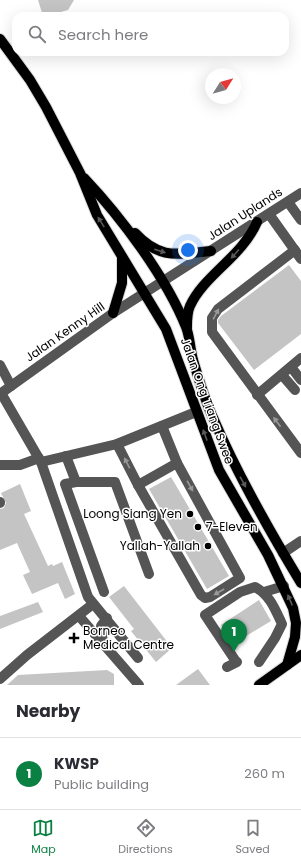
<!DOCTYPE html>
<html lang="en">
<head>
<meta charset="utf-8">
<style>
  body { margin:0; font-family:Poppins,sans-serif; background:#f7f7f7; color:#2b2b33 }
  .compass { position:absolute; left:205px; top:68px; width:36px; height:36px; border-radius:50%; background:#fff; box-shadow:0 4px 16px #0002; rotate:53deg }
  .you { position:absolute; left:188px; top:250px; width:14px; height:14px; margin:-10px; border:3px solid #fff; border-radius:50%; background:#1a73e8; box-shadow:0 0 0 6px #1a73e833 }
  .badge { display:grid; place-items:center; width:26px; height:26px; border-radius:50%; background:#0b8043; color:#fff; font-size:13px; font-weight:700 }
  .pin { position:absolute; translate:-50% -33px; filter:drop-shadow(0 1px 2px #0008) }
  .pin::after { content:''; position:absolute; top:21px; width:14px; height:12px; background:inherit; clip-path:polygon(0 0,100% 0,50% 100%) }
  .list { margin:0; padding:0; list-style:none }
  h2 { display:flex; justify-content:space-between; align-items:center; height:52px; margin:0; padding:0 16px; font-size:17px }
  h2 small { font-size:13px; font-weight:400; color:#7c7c81 }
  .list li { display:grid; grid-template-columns:26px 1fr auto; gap:12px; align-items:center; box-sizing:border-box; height:72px; padding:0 16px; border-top:1px solid #e1e1e2 }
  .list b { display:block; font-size:15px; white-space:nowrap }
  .list p { margin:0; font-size:13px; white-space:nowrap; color:#7c7c81 }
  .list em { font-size:13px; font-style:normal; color:#7c7c81 }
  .icon { flex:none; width:22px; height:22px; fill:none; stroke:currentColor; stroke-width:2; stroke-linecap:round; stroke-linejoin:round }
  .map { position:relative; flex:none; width:301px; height:685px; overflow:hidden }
  .search { position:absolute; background:#fff; box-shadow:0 4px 16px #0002; left:12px; right:12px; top:12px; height:44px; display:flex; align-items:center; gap:10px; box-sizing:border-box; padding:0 14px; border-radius:12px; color:#7c7c81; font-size:15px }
  .sheet { height:124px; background:#fff }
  nav { display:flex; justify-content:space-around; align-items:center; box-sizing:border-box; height:56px; border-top:1px solid #e1e1e2; background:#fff; font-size:11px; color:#7c7c81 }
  nav a { display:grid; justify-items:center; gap:2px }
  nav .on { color:#0b8043 }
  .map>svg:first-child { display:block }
  .building { fill:#c4c4c4 }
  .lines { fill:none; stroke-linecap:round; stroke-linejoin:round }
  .major-casing { stroke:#dbdbdb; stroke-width:12 }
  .minor { stroke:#555; stroke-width:10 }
  .major { stroke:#000; stroke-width:10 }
  .oneway { fill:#595959 }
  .oneway2 { fill:#999 }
  .poi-dot { fill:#000; stroke:#fff; stroke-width:1.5 }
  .labels { text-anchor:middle; stroke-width:3; stroke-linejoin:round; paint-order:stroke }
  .street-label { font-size:12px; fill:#000; stroke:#fff }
  .poi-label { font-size:12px; fill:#000; stroke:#fff; text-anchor:end }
</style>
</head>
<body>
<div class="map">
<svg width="301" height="685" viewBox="0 0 301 685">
  <rect width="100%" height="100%" fill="#fff"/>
  <g class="building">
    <polygon points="38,0 74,0 68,10 46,16 43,16"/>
    <polygon points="289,265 301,281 301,334 254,370 218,323 218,320 221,316"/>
    <polygon points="171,477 229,576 207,589 149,489"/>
    <polygon points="20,484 31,511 24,514 48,566 52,564 53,566 62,562 75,594 65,599 58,583 32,594 23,575 30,572 17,543 0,550 0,509 4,508 6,503 1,493"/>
    <polygon points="124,586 172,648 156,662 131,631 134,629 109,597"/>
    <polygon points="259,600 271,621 233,644 221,625"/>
    <polygon points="38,602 43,612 0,629 0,616"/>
    <polygon points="198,669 210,685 176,685"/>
    <polygon points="107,670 114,674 114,685 7,685 18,675"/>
  </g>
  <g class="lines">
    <g class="major-casing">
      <g id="major">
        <polyline points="0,39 30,80 46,107 80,173 97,215 166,329 219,470 268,555 293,608 296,623 295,637 287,665"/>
        <path d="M84 178C121 217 166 277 186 327 190 337 190 349 193 360 199 380 205 401 214 420 238 476 269 530 301 583"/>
        <path d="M135 233C160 260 177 254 211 251"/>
        <polyline points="113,313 122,283 122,257"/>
        <path d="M187 327C187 321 187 312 190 306 204 275 242 257 257 222"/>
        <polyline points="259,685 301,655"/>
      </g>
    </g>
    <g class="minor">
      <polyline points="288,202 301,220"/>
      <polyline points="269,214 301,259"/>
      <polyline points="295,250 218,309 212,318 212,332 301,453"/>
      <polyline points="0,365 11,386"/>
      <polyline points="291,367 301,380"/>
      <polyline points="282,375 295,390"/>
      <polyline points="1,393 41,462 88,597 138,658"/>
      <polyline points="0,394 113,313 301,193"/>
      <polyline points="257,395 301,358"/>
      <polyline points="117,444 138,485 201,595 205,598 210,597 240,578 177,463 162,426"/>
      <polyline points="66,456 76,482 65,484 104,592"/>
      <polyline points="41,462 117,444 196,412"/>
      <polyline points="0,465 20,465 39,458"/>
      <polyline points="76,482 115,482 149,574"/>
      <polyline points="138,485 177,463"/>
      <polyline points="0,502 0,503"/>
      <polyline points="283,553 301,541"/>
      <polyline points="264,592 284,586"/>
      <polyline points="79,616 139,685"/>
      <polyline points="103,643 101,626 107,618"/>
      <path d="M227 667 237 662 235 660 205 615 240 592 255 587C270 595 275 609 282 624L275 638 259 662"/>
      <polyline points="0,679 27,655 93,604"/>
    </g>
    <use href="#major" class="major"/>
  </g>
  <defs><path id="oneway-solid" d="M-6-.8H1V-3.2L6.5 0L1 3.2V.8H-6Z"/></defs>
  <g class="oneway">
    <use href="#oneway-solid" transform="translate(101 222) rotate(-122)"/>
    <use href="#oneway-solid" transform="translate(160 251) rotate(18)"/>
    <use href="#oneway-solid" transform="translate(235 254) rotate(132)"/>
    <use href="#oneway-solid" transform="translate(205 435) rotate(-110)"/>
    <use href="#oneway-solid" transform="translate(243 482) rotate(61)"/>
    <use href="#oneway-solid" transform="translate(290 600) rotate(-113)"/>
  </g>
  <g class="oneway2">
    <use href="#oneway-solid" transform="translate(216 314) rotate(-62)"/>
    <use href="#oneway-solid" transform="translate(277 422) rotate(-127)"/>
    <use href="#oneway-solid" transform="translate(127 463) rotate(-117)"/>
    <use href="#oneway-solid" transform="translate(190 486) rotate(61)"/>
    <use href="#oneway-solid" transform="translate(219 592) rotate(150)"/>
  </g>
  <g class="poi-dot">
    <circle cx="190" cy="514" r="4"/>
    <circle cx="198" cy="527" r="4"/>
    <circle cx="208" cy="546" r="4"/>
    <path d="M72 632h4v4h4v4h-4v4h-4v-4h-4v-4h4z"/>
  </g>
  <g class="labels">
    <g class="street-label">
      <text transform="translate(245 214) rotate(-33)" y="4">Jalan Uplands</text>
      <text transform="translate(65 332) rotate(-35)" y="4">Jalan Kenny Hill</text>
      <text transform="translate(207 401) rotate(70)" y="4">Jalan Ong Tiang Swee</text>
    </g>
    <g class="poi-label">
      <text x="182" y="518">Loong Siang Yen</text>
      <text x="206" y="531" text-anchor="start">7-Eleven</text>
      <text x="200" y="550">Yallah-Yallah</text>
      <text x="83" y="635" text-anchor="start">Borneo<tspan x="83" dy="14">Medical Centre</tspan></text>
    </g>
  </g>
</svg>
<svg class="compass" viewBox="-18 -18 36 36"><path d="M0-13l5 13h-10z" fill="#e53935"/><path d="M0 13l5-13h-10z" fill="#7c7c81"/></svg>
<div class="you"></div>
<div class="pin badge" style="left:234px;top:652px">1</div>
<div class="search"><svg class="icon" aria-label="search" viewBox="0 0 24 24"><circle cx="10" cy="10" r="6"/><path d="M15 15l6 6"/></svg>Search here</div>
</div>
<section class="sheet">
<h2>Nearby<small></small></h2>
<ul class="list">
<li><span class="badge">1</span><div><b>KWSP</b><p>Public building</p></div><em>260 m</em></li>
</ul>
</section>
<nav>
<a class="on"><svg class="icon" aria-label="map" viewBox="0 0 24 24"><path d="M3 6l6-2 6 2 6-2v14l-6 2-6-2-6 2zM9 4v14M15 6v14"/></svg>Map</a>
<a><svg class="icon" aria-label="directions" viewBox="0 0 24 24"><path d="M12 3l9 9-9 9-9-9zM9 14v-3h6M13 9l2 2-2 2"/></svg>Directions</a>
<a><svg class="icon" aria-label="saved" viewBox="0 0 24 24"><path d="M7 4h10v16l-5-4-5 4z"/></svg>Saved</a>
</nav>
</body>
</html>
